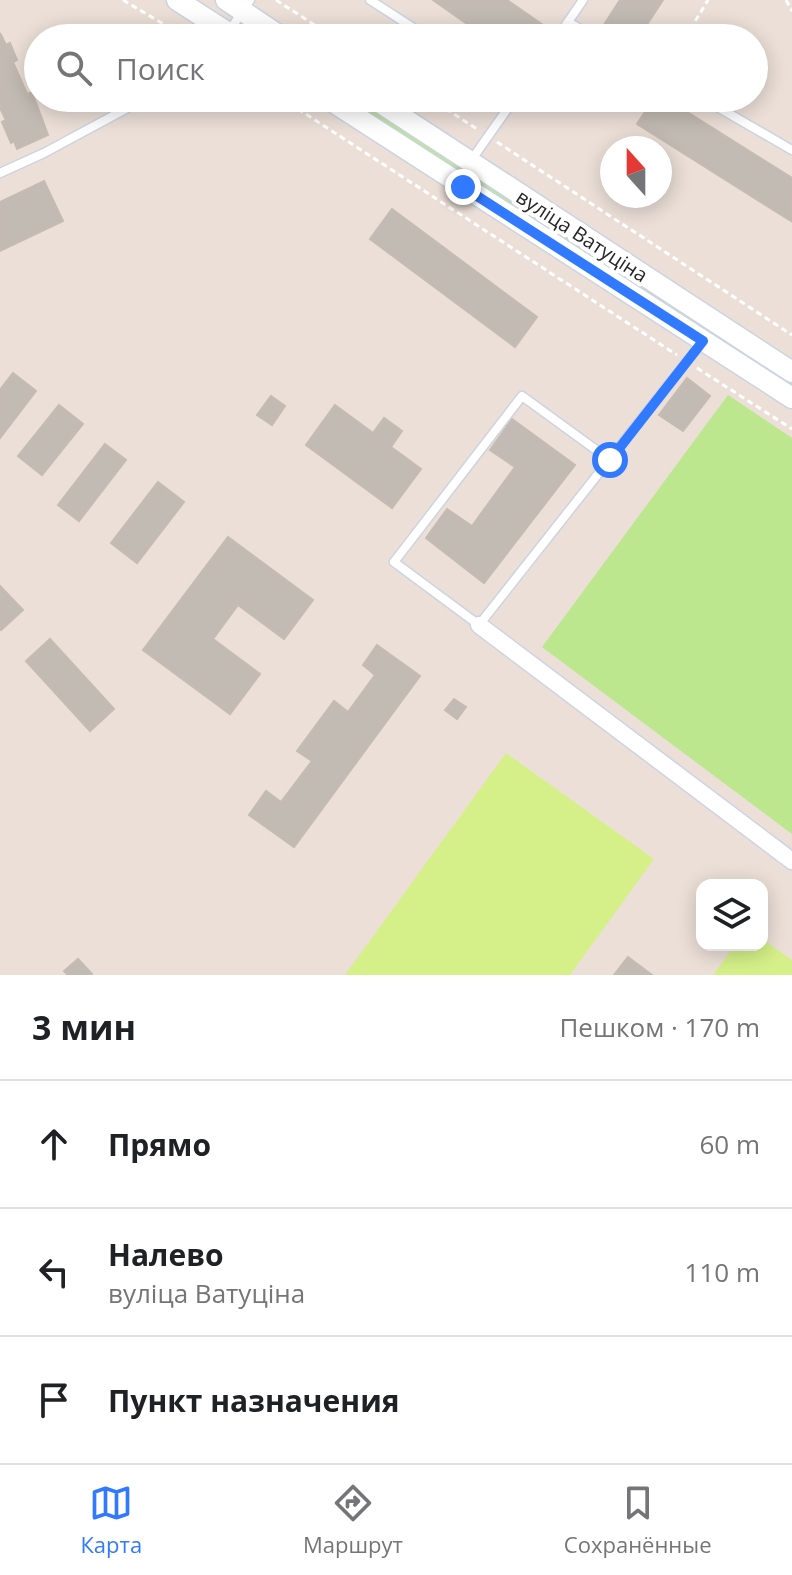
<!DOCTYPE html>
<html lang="ru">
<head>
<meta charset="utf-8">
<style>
  body { margin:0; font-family:"Open Sans",sans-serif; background:#f6f6f6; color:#202124 }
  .controls { position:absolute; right:24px; bottom:24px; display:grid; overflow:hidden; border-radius:16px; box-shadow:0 4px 20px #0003 }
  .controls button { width:72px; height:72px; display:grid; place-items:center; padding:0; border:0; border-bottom:2px solid #e0e0e0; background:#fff; color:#202124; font:40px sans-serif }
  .compass { position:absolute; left:600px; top:136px; width:72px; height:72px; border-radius:50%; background:#fff; box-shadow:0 4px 20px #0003; rotate:339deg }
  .stop { position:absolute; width:24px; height:24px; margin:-18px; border:6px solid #317aff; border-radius:50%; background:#fff }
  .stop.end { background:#317aff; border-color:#fff; box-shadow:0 2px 8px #0008 }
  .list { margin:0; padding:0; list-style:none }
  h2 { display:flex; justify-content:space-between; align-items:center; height:104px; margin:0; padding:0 32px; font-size:34px }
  h2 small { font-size:26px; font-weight:400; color:#757577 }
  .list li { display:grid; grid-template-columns:52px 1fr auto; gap:24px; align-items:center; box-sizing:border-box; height:128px; padding:0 32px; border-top:2px solid #e0e0e0 }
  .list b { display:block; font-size:30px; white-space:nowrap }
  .list p { margin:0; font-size:26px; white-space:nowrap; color:#757577 }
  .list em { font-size:26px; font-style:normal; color:#757577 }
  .icon { flex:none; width:44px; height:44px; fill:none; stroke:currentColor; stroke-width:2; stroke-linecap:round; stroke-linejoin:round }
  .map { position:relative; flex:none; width:792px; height:975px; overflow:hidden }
  .search { position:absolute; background:#fff; box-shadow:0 4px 20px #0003; left:24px; right:24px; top:24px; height:88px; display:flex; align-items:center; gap:20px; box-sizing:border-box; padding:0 28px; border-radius:44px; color:#757577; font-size:30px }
  .sheet { height:488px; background:#fff }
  nav { display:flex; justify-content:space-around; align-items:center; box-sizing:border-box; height:112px; border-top:2px solid #e0e0e0; background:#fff; font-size:22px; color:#757577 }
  nav a { display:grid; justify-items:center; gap:4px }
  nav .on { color:#317aff }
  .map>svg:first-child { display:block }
  .green { fill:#bce78f }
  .pitch { fill:#d5f089 }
  .building { fill:#c2bbb3; stroke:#c6bbb1; stroke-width:2 }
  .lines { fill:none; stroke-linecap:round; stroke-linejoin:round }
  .service-casing { stroke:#ccd4e2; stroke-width:11 }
  .minor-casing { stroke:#ccd4e2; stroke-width:19 }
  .tertiary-casing { stroke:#ccd4e2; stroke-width:23 }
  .path { stroke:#fff; stroke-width:3; stroke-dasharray:6 4; stroke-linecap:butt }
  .service { stroke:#fff; stroke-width:8 }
  .minor { stroke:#fff; stroke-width:16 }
  .tertiary { stroke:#fff; stroke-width:20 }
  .route { stroke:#317aff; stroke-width:10 }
  .labels { text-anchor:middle; stroke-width:8; stroke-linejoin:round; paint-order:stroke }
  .street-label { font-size:20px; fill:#272727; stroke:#fff }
</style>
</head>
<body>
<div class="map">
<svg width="792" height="975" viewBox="0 0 792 975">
  <rect width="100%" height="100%" fill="#ebdfd7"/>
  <g class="green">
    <polygon points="342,98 357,98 792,381 792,389"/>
    <polygon points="728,395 792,438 792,834 542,647"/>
  </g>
  <g class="pitch">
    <polygon points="506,753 654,859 570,975 345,975"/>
    <polygon points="762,939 792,960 792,975 713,975 735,945 762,945"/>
  </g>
  <g class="building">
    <polygon points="433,0 507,0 543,25 534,38 487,38"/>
    <polygon points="620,0 663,0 638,38 611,38 600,31"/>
    <polygon points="0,33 6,45 10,43 17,60 13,62 27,94 32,92 48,135 17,149 14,141 11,143 2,122 6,120 0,108"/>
    <polygon points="654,98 665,98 792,178 791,221 637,124"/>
    <polygon points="44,181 63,221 0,251 0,202"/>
    <polygon points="392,209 537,317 515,347 370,239"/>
    <polygon points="13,373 36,391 0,438 0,390"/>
    <polygon points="687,378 710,396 683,431 659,415"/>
    <polygon points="271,396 285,406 272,425 257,415"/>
    <polygon points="59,405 83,424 42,475 18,456"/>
    <polygon points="335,405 373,433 384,418 402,431 391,447 421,469 392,508 306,445"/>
    <polygon points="512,419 575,465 484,583 426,538 447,509 472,526 515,467 490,450"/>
    <polygon points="105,444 126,460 79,521 58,505"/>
    <polygon points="158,482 184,502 137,563 111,543"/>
    <polygon points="228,537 313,600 284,639 238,605 213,639 260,674 230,714 143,650"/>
    <polygon points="0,586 23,610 1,630 0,629"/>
    <polygon points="50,639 114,709 90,731 26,661"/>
    <polygon points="377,645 420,676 294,847 249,815 266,791 281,802 312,761 297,751 334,701 348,712 375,675 363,665"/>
    <polygon points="454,699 466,707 457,719 445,710"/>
    <polygon points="628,957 652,975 614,975"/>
    <polygon points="78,959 92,974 91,975 68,975 64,971"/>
  </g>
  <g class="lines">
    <g class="service-casing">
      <g id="service">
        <polyline points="370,0 429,38"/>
        <polyline points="568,22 596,38"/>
        <polyline points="228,33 250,0"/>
        <polyline points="557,38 583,0"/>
        <polyline points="702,98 792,150"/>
        <polyline points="470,162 515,98"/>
        <polyline points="0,173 44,153 146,98"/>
        <polyline points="610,460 522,396 394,562 479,625 703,341"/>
      </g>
    </g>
    <g class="minor-casing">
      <polyline id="minor" points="479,625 792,861"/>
    </g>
    <g class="tertiary-casing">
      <g id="tertiary">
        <polyline points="177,0 236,38"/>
        <polyline points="226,0 283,38"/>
        <polyline points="327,98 792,398"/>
        <polyline points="373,98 792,372"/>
      </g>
    </g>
    <g class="path">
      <polyline points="123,0 187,38"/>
      <polyline points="276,0 335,38"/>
      <polyline points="786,0 792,11"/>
      <polyline points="685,38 708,0"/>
      <polyline points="281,98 677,355"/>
      <polyline points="429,98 477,129"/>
      <polyline points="497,142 792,335"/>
      <polyline points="697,368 792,429"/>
    </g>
    <use href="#service" class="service"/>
    <use href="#minor" class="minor"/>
    <use href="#tertiary" class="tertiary"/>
  </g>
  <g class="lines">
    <polyline class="route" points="463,187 703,341 610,460"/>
  </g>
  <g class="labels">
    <g class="street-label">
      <text transform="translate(582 236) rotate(33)" y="7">вуліца Ватуціна</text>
    </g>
  </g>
</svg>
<div class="controls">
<button><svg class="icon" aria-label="layers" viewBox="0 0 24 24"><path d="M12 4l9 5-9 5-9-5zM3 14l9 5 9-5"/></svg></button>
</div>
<svg class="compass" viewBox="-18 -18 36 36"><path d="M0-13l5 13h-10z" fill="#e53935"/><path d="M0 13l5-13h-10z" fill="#757577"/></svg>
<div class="stop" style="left:610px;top:460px"></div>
<div class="stop end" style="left:463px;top:187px"></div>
<div class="search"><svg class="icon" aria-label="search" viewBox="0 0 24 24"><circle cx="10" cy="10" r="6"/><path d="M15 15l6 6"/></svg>Поиск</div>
</div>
<section class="sheet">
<h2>3 мин<small>Пешком · 170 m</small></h2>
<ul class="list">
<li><svg class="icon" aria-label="ahead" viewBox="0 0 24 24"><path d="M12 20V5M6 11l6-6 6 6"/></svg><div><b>Прямо</b></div><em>60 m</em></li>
<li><svg class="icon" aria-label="left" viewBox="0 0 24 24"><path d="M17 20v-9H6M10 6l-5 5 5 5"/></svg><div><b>Налево</b><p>вуліца Ватуціна</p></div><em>110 m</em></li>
<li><svg class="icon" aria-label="arrive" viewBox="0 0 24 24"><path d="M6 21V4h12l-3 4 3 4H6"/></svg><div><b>Пункт назначения</b></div></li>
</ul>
</section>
<nav>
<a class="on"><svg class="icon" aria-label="map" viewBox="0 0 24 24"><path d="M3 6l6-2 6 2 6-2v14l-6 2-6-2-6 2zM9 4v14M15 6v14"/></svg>Карта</a>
<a><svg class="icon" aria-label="directions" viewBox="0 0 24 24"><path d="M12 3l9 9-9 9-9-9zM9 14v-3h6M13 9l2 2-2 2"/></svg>Маршрут</a>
<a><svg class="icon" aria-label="saved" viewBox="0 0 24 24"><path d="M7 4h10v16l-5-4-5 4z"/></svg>Сохранённые</a>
</nav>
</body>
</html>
